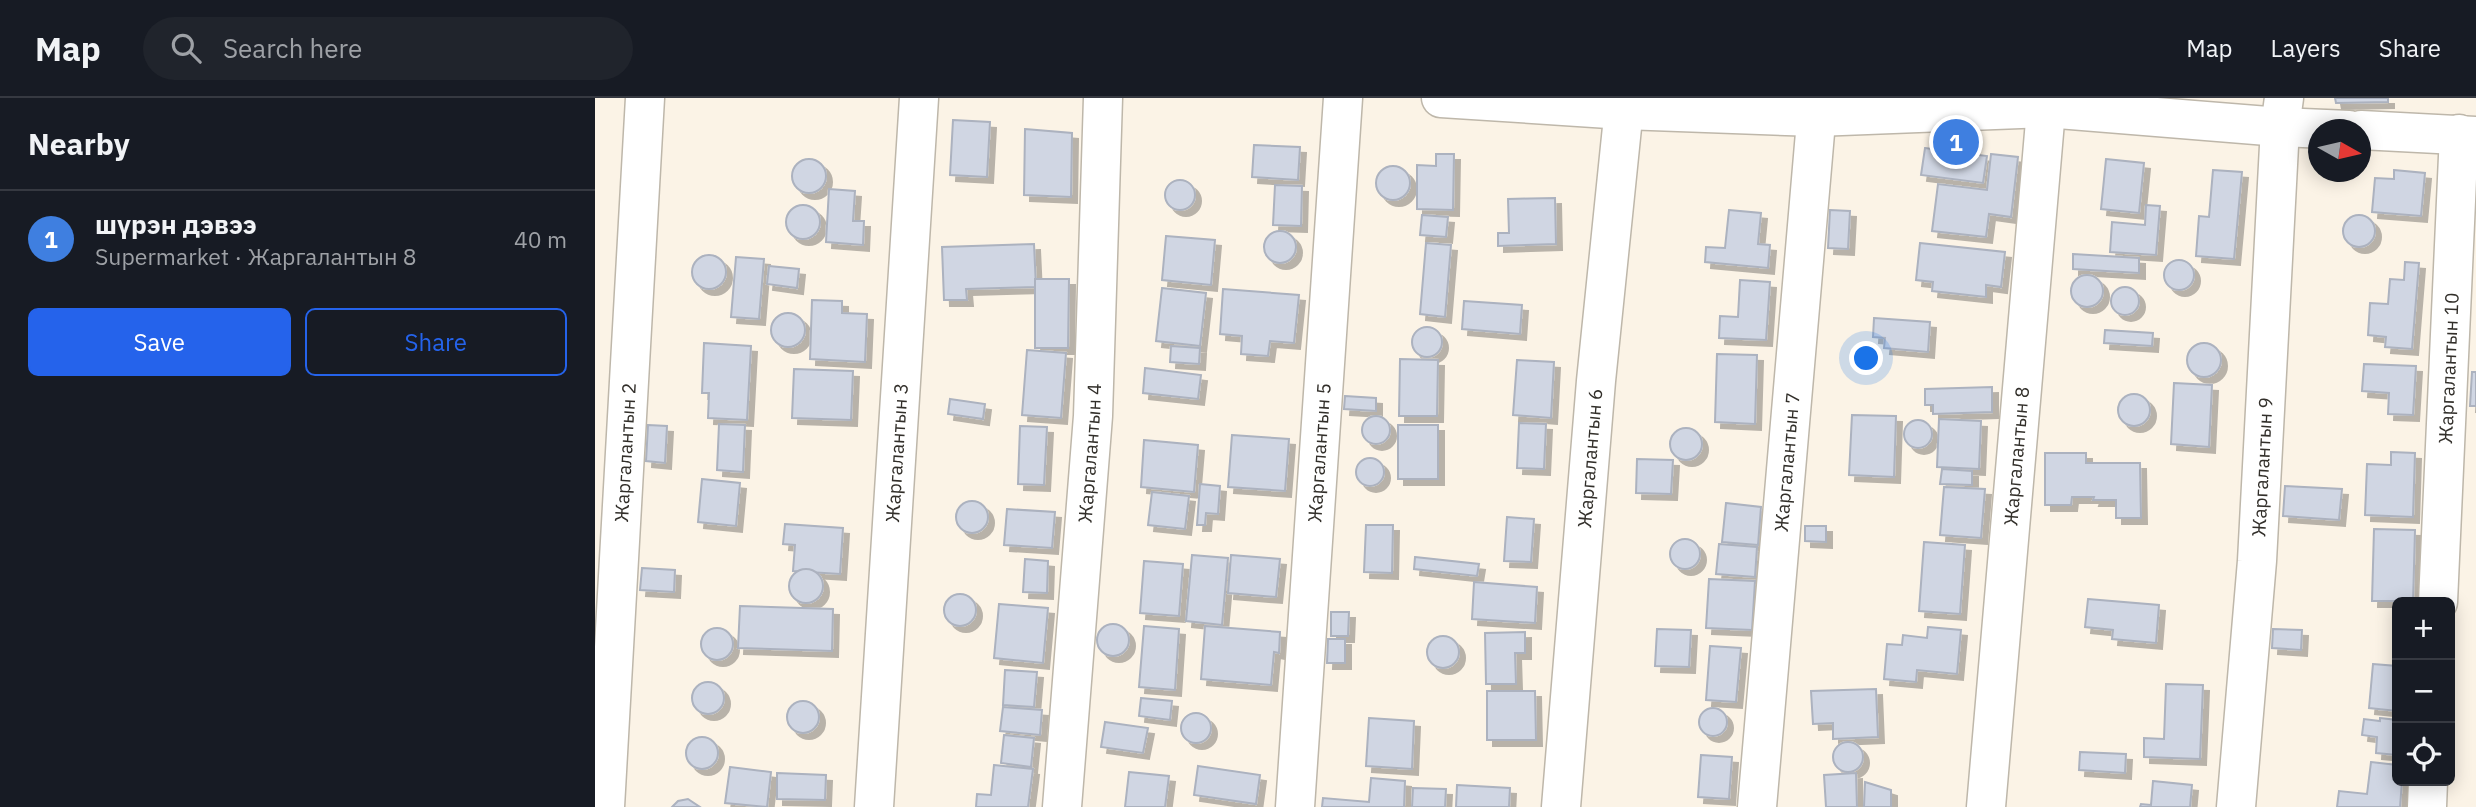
<!DOCTYPE html>
<html lang="en">
<head>
<meta charset="utf-8">
<style>
  body { margin:0; font-family:"IBM Plex Sans",sans-serif; background:#20242c; color:#f1f3f6 }
  .controls { position:absolute; right:21px; bottom:21px; display:grid; overflow:hidden; border-radius:10px; box-shadow:0 4px 18px #0003 }
  .controls button { width:63px; height:63px; display:grid; place-items:center; padding:0; border:0; border-bottom:2px solid #363941; background:#171b24; color:#f1f3f6; font:35px sans-serif }
  .compass { position:absolute; left:1713px; top:21px; width:63px; height:63px; border-radius:50%; background:#171b24; box-shadow:0 4px 18px #0003; rotate:98deg }
  .you { position:absolute; left:1272px; top:261px; width:24px; height:24px; margin:-18px; border:5px solid #fff; border-radius:50%; background:#1a73e8; box-shadow:0 0 0 10px #1a73e833 }
  .badge { display:grid; place-items:center; width:46px; height:46px; border-radius:50%; background:#2563eb; color:#fff; font-size:23px; font-weight:700 }
  .pin { position:absolute; translate:-50% -50%; border:4px solid #fff; box-shadow:0 2px 7px #0006 }
  .list { margin:0; padding:0; list-style:none }
  h2 { display:flex; justify-content:space-between; align-items:center; height:91px; margin:0; padding:0 28px; font-size:30px }
  h2 small { font-size:23px; font-weight:400; color:#9ea1a6 }
  .list li { display:grid; grid-template-columns:46px 1fr auto; gap:21px; align-items:center; box-sizing:border-box; height:98px; padding:0 28px; border-top:2px solid #363941 }
  .list b { display:block; font-size:26px; white-space:nowrap }
  .list p { margin:0; font-size:23px; white-space:nowrap; color:#9ea1a6 }
  .list em { font-size:23px; font-style:normal; color:#9ea1a6 }
  .actions { display:flex; gap:14px; padding:21px 28px }
  .actions a { flex:1; padding:16px 0; border:2px solid #2563eb; border-radius:10px; text-align:center; font-size:24px; color:#2563eb }
  .actions .main { background:#2563eb; color:#fff }
  .icon { flex:none; width:38px; height:38px; fill:none; stroke:currentColor; stroke-width:2; stroke-linecap:round; stroke-linejoin:round }
  .map { position:relative; flex:none; width:1881px; height:709px; overflow:hidden }
  header { display:flex; align-items:center; gap:42px; box-sizing:border-box; height:98px; padding:0 35px; background:#171b24; border-bottom:2px solid #363941 }
  header strong { font-size:33px }
  nav { display:flex; gap:38px; margin-inline-start:auto; font-size:24px }
  .search { width:490px; height:63px; background:#20242c; display:flex; align-items:center; gap:18px; box-sizing:border-box; padding:0 24px; border-radius:38px; color:#9ea1a6; font-size:26px }
  main { display:flex }
  aside { flex:1; background:#171b24 }
  .map>svg:first-child { display:block }
  .building { fill:#d0d6e3; stroke:#acb2bf; stroke-width:2; filter:url(#shadow) }
  .lines { fill:none; stroke-linecap:round; stroke-linejoin:round }
  .street-casing { stroke:#beb7aa; stroke-width:41 }
  .street { stroke:#fff; stroke-width:38 }
  .labels { text-anchor:middle; stroke-width:7; stroke-linejoin:round; paint-order:stroke }
  .street-label { font-size:19px; fill:#322f2a; stroke:#fbf3e6 }
</style>
</head>
<body>
<header>
<strong>Map</strong>
<div class="search"><svg class="icon" aria-label="search" viewBox="0 0 24 24"><circle cx="10" cy="10" r="6"/><path d="M15 15l6 6"/></svg>Search here</div>
<nav><a>Map</a><a>Layers</a><a>Share</a></nav>
</header>
<main>
<aside>
<h2>Nearby<small></small></h2>
<ul class="list">
<li><span class="badge" style="background:#3f7fe0">1</span><div><b>шүрэн дэвээ</b><p>Supermarket · Жаргалантын 8</p></div><em>40 m</em></li>
</ul>
<div class="actions"><a class="main">Save</a><a>Share</a></div>
</aside>
<div class="map">
<svg width="1881" height="709" viewBox="0 0 1881 709">
  <defs>
    <filter id="shadow"><feDropShadow dx="6" dy="6" stdDeviation="0" flood-color="#0004"/></filter>
  </defs>
  <rect width="100%" height="100%" fill="#fbf3e6"/>
  <g class="building">
    <polygon points="1740,0 1793,0 1793,4 1741,5"/>
    <polygon points="358,22 395,24 392,79 355,77"/>
    <polygon points="430,31 477,35 476,99 429,97"/>
    <polygon points="659,47 705,49 703,82 657,79"/>
    <polygon points="1330,50 1392,58 1388,85 1326,77"/>
    <polygon points="841,56 859,56 858,112 822,111 822,67 841,68"/>
    <polygon points="1396,56 1423,59 1416,119 1394,116 1391,139 1337,133 1343,86 1392,92"/>
    <circle cx="214" cy="78" r="17"/>
    <polygon points="1511,61 1549,65 1544,115 1506,111"/>
    <circle cx="798" cy="85" r="17"/>
    <polygon points="1618,72 1647,74 1639,161 1601,158 1604,118 1614,119"/>
    <polygon points="1799,72 1830,75 1826,118 1777,114 1780,80 1799,81"/>
    <circle cx="585" cy="97" r="15"/>
    <polygon points="680,87 707,88 706,128 678,127"/>
    <polygon points="234,91 260,93 258,123 269,123 268,147 231,144"/>
    <polygon points="960,100 961,146 903,148 903,135 914,135 913,101"/>
    <circle cx="208" cy="124" r="17"/>
    <polygon points="1551,107 1565,108 1561,157 1515,154 1517,124 1550,127"/>
    <polygon points="1134,112 1166,115 1163,146 1175,147 1173,170 1110,164 1111,149 1130,150"/>
    <polygon points="1235,112 1255,113 1253,151 1233,150"/>
    <circle cx="1764" cy="133" r="16"/>
    <polygon points="827,117 853,119 851,139 825,137"/>
    <circle cx="685" cy="149" r="16"/>
    <polygon points="571,138 620,142 616,187 567,182"/>
    <polygon points="831,145 856,147 850,219 825,216"/>
    <polygon points="1325,145 1410,154 1406,189 1391,187 1391,199 1337,193 1338,184 1321,182"/>
    <polygon points="439,146 441,189 371,191 372,202 349,202 347,149"/>
    <polygon points="1478,156 1544,160 1544,175 1478,171"/>
    <circle cx="114" cy="174" r="17"/>
    <polygon points="141,159 169,161 164,221 136,219"/>
    <circle cx="1584" cy="177" r="15"/>
    <polygon points="1810,164 1824,165 1817,251 1790,249 1791,239 1773,237 1775,205 1793,206 1795,181 1809,182"/>
    <polygon points="174,168 204,171 202,190 172,186"/>
    <circle cx="1492" cy="193" r="16"/>
    <polygon points="440,181 474,181 473,250 440,250"/>
    <polygon points="1145,182 1175,184 1171,242 1124,240 1125,218 1143,219"/>
    <circle cx="1530" cy="203" r="14"/>
    <polygon points="567,190 611,195 605,248 561,243"/>
    <polygon points="628,191 704,197 699,245 675,243 673,258 646,256 647,238 625,236"/>
    <polygon points="217,202 247,203 247,215 272,216 270,264 215,261"/>
    <polygon points="869,203 927,207 925,236 867,231"/>
    <circle cx="193" cy="232" r="17"/>
    <polygon points="1279,220 1335,224 1333,254 1289,250 1290,240 1278,239"/>
    <circle cx="832" cy="244" r="15"/>
    <polygon points="1510,232 1558,235 1557,248 1509,245"/>
    <polygon points="109,245 156,248 152,322 113,320 114,295 107,295"/>
    <circle cx="1609" cy="262" r="17"/>
    <polygon points="576,248 605,250 604,266 575,264"/>
    <polygon points="432,252 471,255 466,320 427,317"/>
    <polygon points="1122,256 1162,257 1160,326 1120,324"/>
    <polygon points="805,261 843,262 842,318 804,318"/>
    <polygon points="922,262 959,264 956,320 918,317"/>
    <polygon points="1769,266 1821,268 1818,317 1793,316 1794,295 1767,293"/>
    <polygon points="550,270 606,277 603,301 548,295"/>
    <polygon points="199,271 258,273 256,322 197,320"/>
    <polygon points="1877,274 1881,274 1881,308 1875,308"/>
    <polygon points="1579,285 1617,287 1614,349 1576,346"/>
    <polygon points="1397,289 1397,314 1338,316 1338,307 1330,307 1330,291"/>
    <circle cx="1539" cy="312" r="16"/>
    <polygon points="750,298 781,300 781,313 749,311"/>
    <polygon points="355,301 390,306 388,321 353,316"/>
    <polygon points="1257,317 1301,318 1299,379 1254,377"/>
    <circle cx="781" cy="332" r="14"/>
    <polygon points="1344,321 1386,323 1384,371 1342,369"/>
    <circle cx="1323" cy="336" r="14"/>
    <polygon points="924,325 951,326 949,371 922,370"/>
    <polygon points="124,326 150,327 148,374 122,372"/>
    <polygon points="53,327 72,328 70,365 51,363"/>
    <rect x="803" y="327" width="40" height="54"/>
    <polygon points="425,328 452,329 449,387 423,386"/>
    <circle cx="1091" cy="346" r="16"/>
    <polygon points="637,337 694,341 690,393 633,389"/>
    <polygon points="549,342 603,347 599,394 546,389"/>
    <polygon points="1796,354 1820,355 1818,419 1770,417 1772,366 1796,367"/>
    <polygon points="1450,355 1491,355 1491,365 1545,365 1546,420 1521,420 1521,402 1498,402 1499,399 1477,399 1476,407 1450,407"/>
    <circle cx="775" cy="374" r="14"/>
    <polygon points="1042,361 1078,362 1076,396 1041,395"/>
    <polygon points="1347,371 1377,373 1377,387 1345,386"/>
    <polygon points="107,381 145,385 141,428 103,424"/>
    <polygon points="605,386 625,388 623,416 611,415 610,427 602,427"/>
    <polygon points="1690,388 1747,391 1744,422 1688,418"/>
    <polygon points="1349,389 1390,391 1386,440 1345,437"/>
    <polygon points="557,394 594,398 590,431 553,427"/>
    <circle cx="377" cy="419" r="16"/>
    <polygon points="1131,405 1166,409 1163,447 1127,444"/>
    <polygon points="412,411 460,414 457,450 409,447"/>
    <polygon points="912,419 939,421 936,464 909,463"/>
    <polygon points="190,426 248,430 245,476 198,473 200,447 188,446"/>
    <polygon points="771,427 798,427 797,475 769,474"/>
    <polygon points="1210,428 1231,428 1231,444 1210,443"/>
    <polygon points="1779,431 1820,432 1818,504 1802,504 1802,512 1799,512 1799,503 1777,503"/>
    <circle cx="1090" cy="456" r="15"/>
    <polygon points="1329,444 1370,447 1365,516 1324,513"/>
    <polygon points="1124,446 1162,449 1160,479 1121,476"/>
    <polygon points="597,457 633,460 627,527 591,523"/>
    <polygon points="636,457 685,461 681,499 633,495"/>
    <polygon points="820,459 884,466 882,478 819,471"/>
    <polygon points="430,461 453,463 452,495 428,494"/>
    <polygon points="549,463 588,466 584,518 545,515"/>
    <polygon points="47,470 80,472 79,494 45,492"/>
    <circle cx="211" cy="488" r="17"/>
    <polygon points="1114,481 1160,483 1157,532 1111,530"/>
    <polygon points="879,484 942,489 940,525 877,521"/>
    <circle cx="365" cy="512" r="16"/>
    <polygon points="1493,501 1564,507 1561,545 1517,541 1518,532 1490,529"/>
    <polygon points="404,506 453,510 448,565 399,560"/>
    <polygon points="145,508 238,511 237,553 143,550"/>
    <polygon points="736,514 754,514 753,538 736,538"/>
    <circle cx="518" cy="542" r="16"/>
    <polygon points="549,528 584,531 580,592 544,589"/>
    <polygon points="610,528 685,534 684,555 679,554 676,587 606,581"/>
    <polygon points="1333,529 1366,532 1362,576 1322,572 1321,584 1289,581 1292,546 1307,547 1308,537 1332,540"/>
    <circle cx="122" cy="546" r="16"/>
    <polygon points="1062,531 1096,532 1094,569 1060,568"/>
    <polygon points="1678,531 1707,532 1706,552 1677,550"/>
    <polygon points="930,534 930,555 920,555 921,586 891,586 890,535"/>
    <circle cx="848" cy="554" r="16"/>
    <polygon points="733,541 750,541 750,565 732,565"/>
    <polygon points="1115,548 1146,550 1141,604 1111,602"/>
    <polygon points="1778,566 1802,568 1802,613 1774,610"/>
    <polygon points="410,572 442,574 439,609 408,607"/>
    <circle cx="113" cy="600" r="16"/>
    <polygon points="1571,586 1608,587 1605,661 1549,659 1549,640 1569,641"/>
    <polygon points="1281,591 1283,639 1238,641 1238,625 1218,626 1216,593"/>
    <polygon points="892,593 940,593 941,642 892,642"/>
    <polygon points="546,600 577,603 575,622 544,618"/>
    <circle cx="208" cy="619" r="16"/>
    <polygon points="408,609 447,612 445,637 405,633"/>
    <circle cx="1118" cy="624" r="14"/>
    <circle cx="601" cy="630" r="15"/>
    <polygon points="774,620 819,623 817,671 771,668"/>
    <polygon points="1785,620 1802,622 1802,657 1781,655 1782,639 1767,637 1769,621 1785,623"/>
    <polygon points="510,624 553,630 548,655 506,649"/>
    <polygon points="409,637 439,640 436,669 406,665"/>
    <circle cx="107" cy="655" r="16"/>
    <circle cx="1253" cy="659" r="15"/>
    <polygon points="1485,654 1531,656 1530,675 1484,672"/>
    <polygon points="1106,657 1137,659 1134,701 1103,699"/>
    <polygon points="1776,664 1802,667 1802,683 1807,683 1805,709 1742,709 1744,693 1772,696"/>
    <polygon points="399,667 438,671 433,709 381,709 382,696 396,697"/>
    <polygon points="603,668 665,677 661,706 599,697"/>
    <polygon points="135,669 176,674 172,709 130,705"/>
    <polygon points="534,674 574,678 570,709 530,709"/>
    <polygon points="182,675 231,677 230,702 182,701"/>
    <polygon points="1261,675 1262,709 1231,709 1229,677"/>
    <polygon points="776,680 810,683 809,709 727,709 728,700 774,704"/>
    <polygon points="1558,683 1597,687 1595,709 1545,709 1546,706 1556,707"/>
    <polygon points="1270,684 1296,692 1296,709 1269,709"/>
    <polygon points="862,687 915,690 914,709 861,709"/>
    <polygon points="818,690 851,691 850,709 817,709"/>
    <polygon points="93,701 105,709 77,709 83,703"/>
  </g>
  <g class="lines">
    <g class="street-casing">
      <g id="street">
        <polyline points="846,0 1029,12 1221,19 1451,10 1685,29 1754,32"/>
        <polyline points="1766,32 1881,38"/>
        <path id="s1" d="M1843 504 1864 36"/>
        <path id="s2" d="M10 709 50 0"/>
        <path id="s3" d="M279 709 324 0"/>
        <path id="s4" d="M467 709 498 318 508 0"/>
        <path id="s5" d="M700 709 748 0"/>
        <path id="s6" d="M966 709 1001 283 1030 0"/>
        <path id="s7" d="M1162 709 1223 0"/>
        <path id="s8" d="M1391 709 1452 0"/>
        <path id="s9" d="M1641 709 1662 463 1685 29 1689 0"/>
        <polyline points="1832,709 1833,683"/>
      </g>
    </g>
    <use href="#street" class="street"/>
  </g>
  <g class="labels">
    <g class="street-label">
      <text dy="7" stroke="none"><textPath href="#s1" startOffset="234">Жаргалантын 10</textPath></text>
      <text dy="7" stroke="none"><textPath href="#s2" startOffset="355">Жаргалантын 2</textPath></text>
      <text dy="7" stroke="none"><textPath href="#s3" startOffset="355">Жаргалантын 3</textPath></text>
      <text dy="7" stroke="none"><textPath href="#s4" startOffset="355">Жаргалантын 4</textPath></text>
      <text dy="7" stroke="none"><textPath href="#s5" startOffset="355">Жаргалантын 5</textPath></text>
      <text dy="7" stroke="none"><textPath href="#s8" startOffset="352">Жаргалантын 8</textPath></text>
      <text dy="7" stroke="none"><textPath href="#s6" startOffset="350">Жаргалантын 6</textPath></text>
      <text dy="7" stroke="none"><textPath href="#s7" startOffset="346">Жаргалантын 7</textPath></text>
      <text dy="7" stroke="none"><textPath href="#s9" startOffset="341">Жаргалантын 9</textPath></text>
    </g>
  </g>
</svg>
<div class="controls">
<button>+</button>
<button>−</button>
<button><svg class="icon" aria-label="locate" viewBox="0 0 24 24"><circle cx="12" cy="12" r="6"/><path d="M12 2v4M12 18v4M2 12h4M18 12h4"/></svg></button>
</div>
<svg class="compass" viewBox="-18 -18 36 36"><path d="M0-13l5 13h-10z" fill="#e53935"/><path d="M0 13l5-13h-10z" fill="#9ea1a6"/></svg>
<div class="you"></div>
<div class="pin badge" style="left:1361px;top:44px;background:#3f7fe0">1</div>
</div>
</main>
</body>
</html>
